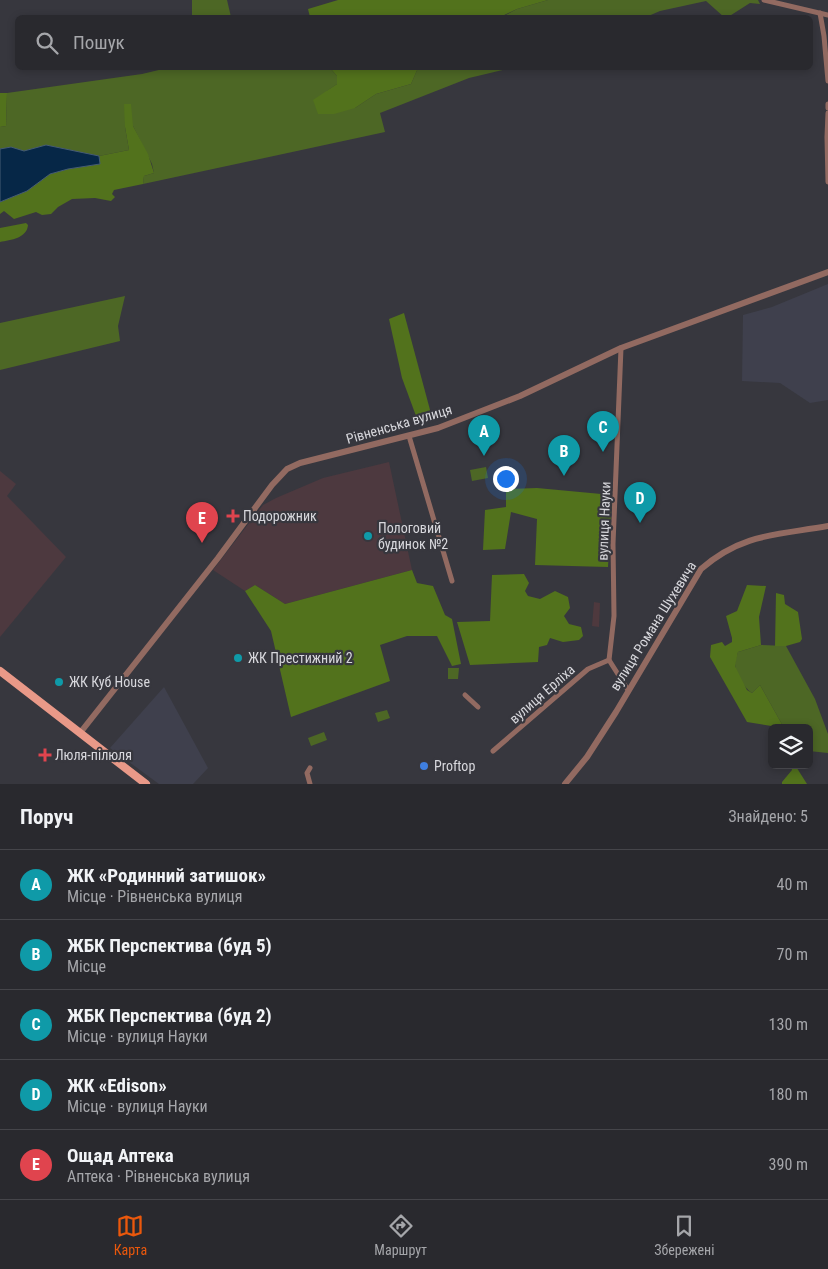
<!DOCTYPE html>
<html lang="uk">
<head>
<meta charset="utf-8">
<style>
  body { margin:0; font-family:"Roboto Condensed",sans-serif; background:#35353a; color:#f1f3f6 }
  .controls { position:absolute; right:15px; bottom:15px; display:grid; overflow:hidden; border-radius:8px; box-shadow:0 2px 8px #0003 }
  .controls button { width:45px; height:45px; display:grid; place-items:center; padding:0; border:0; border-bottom:1px solid #45454a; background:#29292e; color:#f1f3f6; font:25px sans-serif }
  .you { position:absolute; left:505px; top:478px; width:18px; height:18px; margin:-12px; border:4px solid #fff; border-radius:50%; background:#1a73e8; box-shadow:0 0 0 8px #1a73e833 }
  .badge { display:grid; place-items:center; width:32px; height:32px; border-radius:50%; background:#ea580c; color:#fff; font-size:16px; font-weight:700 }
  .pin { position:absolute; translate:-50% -41px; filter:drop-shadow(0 1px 2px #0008) }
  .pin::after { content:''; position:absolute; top:26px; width:18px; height:15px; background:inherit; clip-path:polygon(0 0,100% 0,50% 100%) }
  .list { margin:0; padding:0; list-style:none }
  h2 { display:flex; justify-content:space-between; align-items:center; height:65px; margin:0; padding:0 20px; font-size:21px }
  h2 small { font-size:16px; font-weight:400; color:#a5a6aa }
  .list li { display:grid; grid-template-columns:32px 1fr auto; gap:15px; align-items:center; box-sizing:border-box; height:70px; padding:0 20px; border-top:1px solid #45454a }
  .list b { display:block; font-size:19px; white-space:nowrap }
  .list p { margin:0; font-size:16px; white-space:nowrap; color:#a5a6aa }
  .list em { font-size:16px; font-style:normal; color:#a5a6aa }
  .icon { flex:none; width:28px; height:28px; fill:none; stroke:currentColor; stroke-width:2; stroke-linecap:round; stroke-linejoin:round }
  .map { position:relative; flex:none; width:828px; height:784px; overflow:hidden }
  .search { position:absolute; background:#29292e; box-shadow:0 2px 8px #0003; left:15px; right:15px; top:15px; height:55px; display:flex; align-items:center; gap:12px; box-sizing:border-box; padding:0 18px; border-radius:8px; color:#a5a6aa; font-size:19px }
  .sheet { height:415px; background:#29292e }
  nav { display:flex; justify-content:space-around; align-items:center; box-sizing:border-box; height:70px; border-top:1px solid #45454a; background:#29292e; font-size:14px; color:#a5a6aa }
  nav a { display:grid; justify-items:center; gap:2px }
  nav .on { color:#ea580c }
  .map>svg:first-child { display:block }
  .built { fill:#3f404d }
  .industrial { fill:#4e393e }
  .medical { fill:#4d393f }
  .green { fill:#4d6725 }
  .forest { fill:#52721c }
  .water { fill:#062747; stroke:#455c74 }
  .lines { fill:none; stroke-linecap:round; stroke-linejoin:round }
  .minor { stroke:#926a61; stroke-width:5 }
  .tertiary { stroke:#926a61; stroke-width:6 }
  .primary { stroke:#e99988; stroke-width:8 }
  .health-dot { fill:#e0444e; stroke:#37373e; stroke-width:2 }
  .culture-dot { fill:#0f9aa8; stroke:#37373e; stroke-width:2 }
  .shop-dot { fill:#3f7fe0; stroke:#37373e; stroke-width:2 }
  .labels { text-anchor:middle; stroke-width:4.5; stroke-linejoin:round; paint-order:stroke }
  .street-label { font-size:14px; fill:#d8d8dd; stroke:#37373e }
  .poi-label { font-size:14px; fill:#d8d8dd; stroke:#37373e; text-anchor:start }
</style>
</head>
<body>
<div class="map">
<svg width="828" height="784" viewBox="0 0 828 784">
  <rect width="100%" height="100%" fill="#37373e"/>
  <g class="built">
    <polygon points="828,284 828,400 810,403 780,383 742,381 743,315 772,307"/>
    <polygon points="164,687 208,768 193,784 159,784 110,748"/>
  </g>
  <polygon class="industrial" points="594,602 600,603 599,627 592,626"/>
  <g class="medical">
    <polygon points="389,462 412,570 285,604 255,585 245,591 213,570 263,505 276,498 323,478"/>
    <polygon points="0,471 16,484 7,496 66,557 0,637"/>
  </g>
  <g class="green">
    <polygon points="192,0 227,0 231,17 192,17"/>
    <polygon points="548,0 758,0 760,4 750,3 728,17 724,17 706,1 660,11 646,17 500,18 517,9"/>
    <polygon points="167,68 330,68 337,76 337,84 327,91 355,108 376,94 411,84 418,68 511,68 469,78 380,113 385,132 143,184 144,176 154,173 152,164 133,126 125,127 129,150 99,156 46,145 24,151 11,147 0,149 0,127 6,126 7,93 142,74"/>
    <polygon points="125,296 118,326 120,341 0,370 0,323"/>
    <polygon points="486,467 488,478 472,481 470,470"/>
    <path d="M761 645 786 646 815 699 828 734V753L809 751V728H784L760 685 752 693C745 689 735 673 735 664 735 660 737 656 738 652Z"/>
    <polygon points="448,668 459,668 458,679 448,679"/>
    <polygon points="387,710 390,718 378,722 375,713"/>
    <polygon points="324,732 327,740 311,746 308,738"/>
  </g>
  <g class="forest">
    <polygon points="338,0 548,0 517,9 500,17 310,17 308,9"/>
    <polygon points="330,68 418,68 411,84 376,94 355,108 334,114 318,114 313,100 337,84 337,76"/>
    <polygon points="0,93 7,93 6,126 0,127"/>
    <polygon points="124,104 131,104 133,126 148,154 154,173 144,176 143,184 114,190 112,194 115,197 111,201 95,198 72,199 58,207 51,214 42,215 36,212 14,219 4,211 0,214 0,202 27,191 50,174 68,169 100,164 99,156 129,150 125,127"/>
    <path d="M26 223 28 225C27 238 11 240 0 242V228Z"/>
    <polygon points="404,313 433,421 419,424 402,378 389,319"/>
    <polygon points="537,488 612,495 608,567 535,565 537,519 511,512 505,549 483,550 485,510 506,507 506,489"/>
    <polygon points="412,570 417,583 433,586 445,615 452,619 461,664 452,666 437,636 407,636 380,645 390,681 291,717 271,631 245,591 255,585 285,604"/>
    <polygon points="524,574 529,583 525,591 528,596 540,599 555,591 568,597 570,608 564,616 569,624 581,627 583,636 579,640 563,642 550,638 547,645 539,647 538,662 470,665 457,622 490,621 492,575"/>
    <polygon points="747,585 766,586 759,617 761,645 738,652 735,666 747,690 752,693 760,685 784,728 747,722 710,657 711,645 722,642 725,646 732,642 732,638 726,616 737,611"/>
    <polygon points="776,593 784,595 785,604 798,612 802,639 800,642 786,646 775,646"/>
    <polygon points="791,765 795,765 807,784 782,784 782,782 792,770"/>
  </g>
  <polygon class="water" points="46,145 99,156 100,164 68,169 50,174 27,191 0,202 0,149 11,147 24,151"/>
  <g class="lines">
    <g class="minor">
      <polyline points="764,0 828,15"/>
      <polyline points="820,13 824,36 828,81"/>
      <polyline points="828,104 828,108"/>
      <polyline points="828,113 827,137 828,182"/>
      <polyline points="621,348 613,544 614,616 609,660 628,690"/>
      <polyline points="409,436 452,581"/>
      <polyline points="465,695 478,707"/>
      <polyline points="493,751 588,669 609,660"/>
      <polyline points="310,768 307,773 310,784"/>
    </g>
    <g class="tertiary">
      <polyline points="80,733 218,558 272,485 287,469 300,463 438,428 520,396 621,348 828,272"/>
      <path d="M565 784 587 757 616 712 701 569C742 533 778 535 828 526"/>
    </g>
    <polyline class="primary" points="0,671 146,784"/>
  </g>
  <g class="health-dot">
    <path d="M230.5 508.5h5v5h5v5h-5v5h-5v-5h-5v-5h5z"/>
    <path d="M42.5 747.5h5v5h5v5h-5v5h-5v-5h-5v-5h5z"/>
  </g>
  <g class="culture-dot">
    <circle cx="368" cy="536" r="5"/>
    <circle cx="238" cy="658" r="5"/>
    <circle cx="59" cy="682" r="5"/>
  </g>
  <circle class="shop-dot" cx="424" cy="766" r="5"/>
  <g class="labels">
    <g class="street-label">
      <text transform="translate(399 424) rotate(-16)" y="5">Рівненська вулиця</text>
      <text transform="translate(604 521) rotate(-88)" y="5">вулиця Науки</text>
      <text transform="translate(653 626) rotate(-58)" y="5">вулиця Романа Шухевича</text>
      <text transform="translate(542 694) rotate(-41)" y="5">вулиця Ерліха</text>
    </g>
    <g class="poi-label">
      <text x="243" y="521">Подорожник</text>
      <text x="378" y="533">Пологовий<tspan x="378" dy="16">будинок №2</tspan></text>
      <text x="248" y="663">ЖК Престижний 2</text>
      <text x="69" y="687">ЖК Куб House</text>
      <text x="55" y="760">Люля-пілюля</text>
      <text x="434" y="771">Proftop</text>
    </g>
  </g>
</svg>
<div class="controls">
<button><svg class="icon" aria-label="layers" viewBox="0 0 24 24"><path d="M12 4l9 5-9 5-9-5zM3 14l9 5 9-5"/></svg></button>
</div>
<div class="you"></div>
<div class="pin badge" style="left:484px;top:456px;background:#0f9aa8">A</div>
<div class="pin badge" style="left:564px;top:476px;background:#0f9aa8">B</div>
<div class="pin badge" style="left:603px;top:452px;background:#0f9aa8">C</div>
<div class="pin badge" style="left:640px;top:523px;background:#0f9aa8">D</div>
<div class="pin badge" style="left:202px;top:543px;background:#e0444e">E</div>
<div class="search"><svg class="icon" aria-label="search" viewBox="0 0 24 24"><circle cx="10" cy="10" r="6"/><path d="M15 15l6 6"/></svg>Пошук</div>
</div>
<section class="sheet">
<h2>Поруч<small>Знайдено: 5</small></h2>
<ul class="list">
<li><span class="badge" style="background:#0f9aa8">A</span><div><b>ЖК «Родинний затишок»</b><p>Місце · Рівненська вулиця</p></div><em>40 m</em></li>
<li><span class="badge" style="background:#0f9aa8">B</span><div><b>ЖБК Перспектива (буд 5)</b><p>Місце</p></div><em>70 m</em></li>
<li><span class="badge" style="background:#0f9aa8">C</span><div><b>ЖБК Перспектива (буд 2)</b><p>Місце · вулиця Науки</p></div><em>130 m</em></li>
<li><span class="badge" style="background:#0f9aa8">D</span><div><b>ЖК «Edison»</b><p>Місце · вулиця Науки</p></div><em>180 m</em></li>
<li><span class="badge" style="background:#e0444e">E</span><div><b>Ощад Аптека</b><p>Аптека · Рівненська вулиця</p></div><em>390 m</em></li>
</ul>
</section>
<nav>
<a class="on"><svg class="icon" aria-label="map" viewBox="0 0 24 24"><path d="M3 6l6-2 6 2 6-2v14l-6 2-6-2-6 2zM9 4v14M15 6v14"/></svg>Карта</a>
<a><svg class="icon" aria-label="directions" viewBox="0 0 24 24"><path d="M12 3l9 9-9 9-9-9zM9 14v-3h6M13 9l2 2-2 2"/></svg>Маршрут</a>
<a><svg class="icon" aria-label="saved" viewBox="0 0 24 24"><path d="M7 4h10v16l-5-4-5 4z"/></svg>Збережені</a>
</nav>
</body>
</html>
